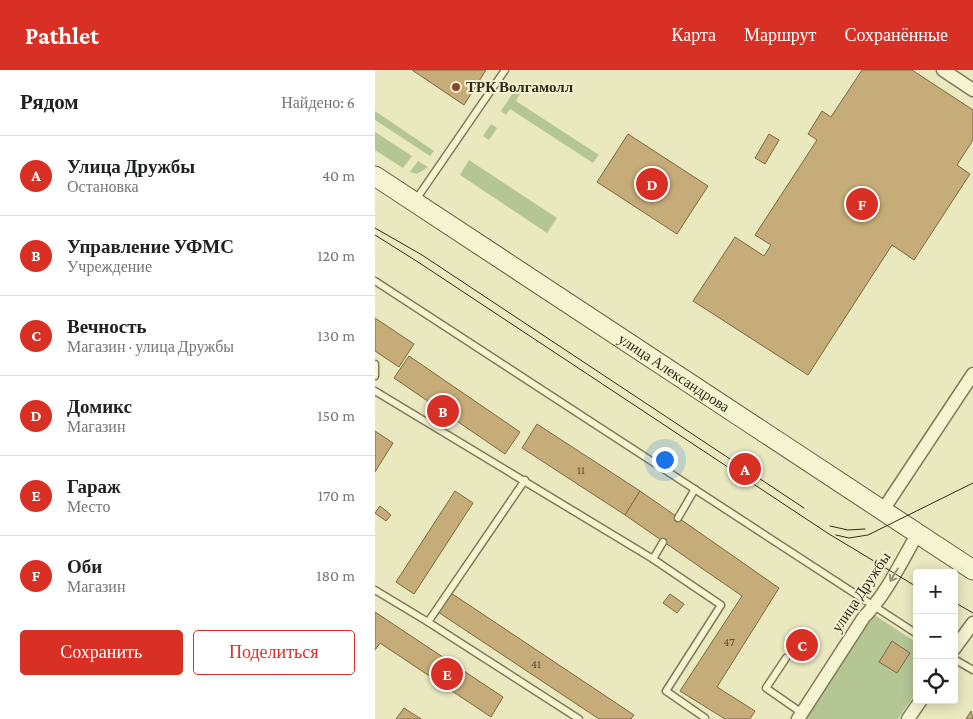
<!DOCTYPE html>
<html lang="ru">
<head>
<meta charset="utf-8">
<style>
  body { margin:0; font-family:"Crimson Pro",serif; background:#f6f6f6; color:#202124 }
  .controls { position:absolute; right:15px; bottom:15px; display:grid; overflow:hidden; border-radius:5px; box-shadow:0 2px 12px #0003 }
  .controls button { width:45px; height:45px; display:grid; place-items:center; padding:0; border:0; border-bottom:1px solid #e0e0e0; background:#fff; color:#202124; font:25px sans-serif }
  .you { position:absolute; left:289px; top:389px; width:18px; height:18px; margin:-12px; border:4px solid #fff; border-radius:50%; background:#1a73e8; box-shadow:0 0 0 8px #1a73e833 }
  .badge { display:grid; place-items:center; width:32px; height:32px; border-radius:50%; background:#d93025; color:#fff; font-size:16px; font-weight:700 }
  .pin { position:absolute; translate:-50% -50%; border:2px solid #fff; box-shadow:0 1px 5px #0006 }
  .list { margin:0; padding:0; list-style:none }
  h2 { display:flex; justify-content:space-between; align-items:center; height:65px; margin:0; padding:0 20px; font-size:21px }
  h2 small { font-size:16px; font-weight:400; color:#757577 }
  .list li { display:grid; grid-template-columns:32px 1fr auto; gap:15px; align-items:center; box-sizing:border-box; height:80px; padding:0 20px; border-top:1px solid #e0e0e0 }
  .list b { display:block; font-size:19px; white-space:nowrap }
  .list p { margin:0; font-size:16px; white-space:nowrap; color:#757577 }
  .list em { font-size:16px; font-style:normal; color:#757577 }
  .actions { display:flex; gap:10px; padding:15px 20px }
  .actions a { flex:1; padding:11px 0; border:1px solid #d93025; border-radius:5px; text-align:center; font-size:18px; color:#d93025 }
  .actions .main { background:#d93025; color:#fff }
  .icon { flex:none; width:28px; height:28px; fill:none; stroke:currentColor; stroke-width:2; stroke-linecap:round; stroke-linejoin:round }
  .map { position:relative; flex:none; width:598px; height:649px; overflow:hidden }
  header { display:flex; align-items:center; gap:30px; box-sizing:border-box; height:70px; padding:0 25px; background:#d93025; color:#fff }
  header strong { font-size:24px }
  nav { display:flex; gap:28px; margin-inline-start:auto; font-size:18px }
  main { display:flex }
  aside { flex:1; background:#fff }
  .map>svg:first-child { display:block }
  .green { fill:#b4c694 }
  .building { fill:#c5ac78; stroke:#7e6941 }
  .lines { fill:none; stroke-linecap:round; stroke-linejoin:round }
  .service-casing { stroke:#817959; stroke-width:9 }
  .minor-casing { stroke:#817959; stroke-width:15 }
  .secondary-casing { stroke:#63593c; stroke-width:21 }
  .service { stroke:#f5f4d1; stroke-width:6 }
  .minor { stroke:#f5f4d1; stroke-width:12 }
  .secondary { stroke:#f5f4d1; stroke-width:19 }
  .tram { stroke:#322c1c; stroke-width:1 }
  .oneway { stroke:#949076 }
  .poi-dot { fill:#8b452e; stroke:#f2f1ce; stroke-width:2 }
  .labels { text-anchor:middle; stroke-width:4; stroke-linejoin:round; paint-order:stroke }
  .number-label { font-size:12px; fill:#574c33 }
  .poi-label { font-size:15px; font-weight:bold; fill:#322c1c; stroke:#f2f1ce; text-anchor:start }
  .street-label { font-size:15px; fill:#322c1c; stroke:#f2f1ce }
</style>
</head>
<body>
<header>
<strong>Pathlet</strong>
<nav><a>Карта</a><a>Маршрут</a><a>Сохранённые</a></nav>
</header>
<main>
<aside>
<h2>Рядом<small>Найдено: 6</small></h2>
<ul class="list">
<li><span class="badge">A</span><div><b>Улица Дружбы</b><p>Остановка</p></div><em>40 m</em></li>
<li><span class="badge">B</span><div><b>Управление УФМС</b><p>Учреждение</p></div><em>120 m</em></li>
<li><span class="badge">C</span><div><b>Вечность</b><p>Магазин · улица Дружбы</p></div><em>130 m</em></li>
<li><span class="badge">D</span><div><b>Домикс</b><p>Магазин</p></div><em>150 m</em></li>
<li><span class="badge">E</span><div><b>Гараж</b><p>Место</p></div><em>170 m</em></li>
<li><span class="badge">F</span><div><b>Оби</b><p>Магазин</p></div><em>180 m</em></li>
</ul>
<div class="actions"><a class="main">Сохранить</a><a>Поделиться</a></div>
</aside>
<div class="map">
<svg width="598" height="649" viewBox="0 0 598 649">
  <rect width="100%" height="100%" fill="#eae8bf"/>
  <g class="green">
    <polygon points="141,18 146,22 141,31 224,85 218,93 135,39 131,45 126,41"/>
    <polygon points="0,41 59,81 55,86 0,50"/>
    <polygon points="116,54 122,58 114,70 108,66"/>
    <polygon points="0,62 37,86 28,98 0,80"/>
    <polygon points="94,90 182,148 172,163 85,105"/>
    <polygon points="43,91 53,97 42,104 35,102"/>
    <polygon points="498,544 542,573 542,621 523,649 430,649"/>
  </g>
  <g class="building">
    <polygon points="37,0 111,0 89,35"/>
    <polygon points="487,0 537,0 598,40 598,70 582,95 595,104 539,190 517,175 433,305 318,231 360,167 389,186 396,175 380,165 442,70 433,64 447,41 456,47"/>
    <polygon points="253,64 333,116 302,164 222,112"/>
    <polygon points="394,64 404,70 390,94 380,88"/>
    <polygon points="0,248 39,274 24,297 0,281"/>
    <polygon points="34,286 145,362 130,384 19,308"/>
    <polygon points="162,354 265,421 250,445 147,378"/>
    <polygon points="0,361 18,373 0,402"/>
    <polygon points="80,421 98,433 39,524 21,512"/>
    <polygon points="265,421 404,518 342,617 380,641 375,649 350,649 305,621 367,526 250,445"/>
    <polygon points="5,436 16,445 11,451 0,443"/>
    <polygon points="76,523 259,645 256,649 224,649 63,542"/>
    <polygon points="295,524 309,534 302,543 288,533"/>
    <polygon points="0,542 128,627 116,647 5,573 0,580"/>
    <polygon points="427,559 434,560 440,570 436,580 427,586 413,579"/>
    <polygon points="517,571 535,583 522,603 504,592"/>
    <polygon points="29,638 46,649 21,649"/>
    <polygon points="596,641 598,649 591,649"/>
  </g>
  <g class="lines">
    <g class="service-casing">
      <g id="service">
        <polyline points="40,131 130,0"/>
        <polyline points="0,211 542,564"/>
        <polyline points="0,294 0,306"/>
        <polyline points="0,321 278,489 346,535 291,621 330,648 329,649"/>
        <polyline points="303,448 320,419"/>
        <polyline points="278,489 288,472"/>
        <polyline points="0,520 53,552 150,410"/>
        <polyline points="53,552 204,649"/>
        <polyline points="411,588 391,618 427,643"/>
        <polyline points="579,589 598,600"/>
      </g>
    </g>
    <g class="minor-casing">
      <g id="minor">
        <polyline points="568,0 598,20"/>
        <polyline points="508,440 598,304"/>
        <polyline points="579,579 598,553"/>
        <path d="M423 649 489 547C512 523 526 492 543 463"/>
        <polyline points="533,649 546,630"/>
      </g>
    </g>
    <g class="secondary-casing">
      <g id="secondary">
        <path id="s1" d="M0 106 598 500"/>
      </g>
    </g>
    <use href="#service" class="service"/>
    <use href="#minor" class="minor"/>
    <use href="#secondary" class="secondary"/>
    <g class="tram">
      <polyline points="0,158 47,185 429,438"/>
      <polyline points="0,165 43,192 454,464 542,517"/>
      <polyline points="455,456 473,460 490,459"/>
      <polyline points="461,465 474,468 493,465 598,413"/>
      <polyline points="579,532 598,543"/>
    </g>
  </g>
  <defs><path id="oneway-shaft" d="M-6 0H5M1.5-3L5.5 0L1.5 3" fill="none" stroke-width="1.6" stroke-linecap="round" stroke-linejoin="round" transform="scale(1.25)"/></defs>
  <use class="oneway" href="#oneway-shaft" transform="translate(519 505) rotate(121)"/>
  <circle class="poi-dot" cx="81" cy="17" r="5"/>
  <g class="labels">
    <g class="number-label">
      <text x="206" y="404">11</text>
      <text x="354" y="576">47</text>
      <text x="161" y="598">41</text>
    </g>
    <g class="poi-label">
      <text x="91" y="22">ТРК Волгамолл</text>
    </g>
    <g class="street-label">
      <text dy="5" stroke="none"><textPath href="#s1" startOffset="358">улица Александрова</textPath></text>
      <text transform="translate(486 522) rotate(-56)" y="5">улица Дружбы</text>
    </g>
  </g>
</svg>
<div class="controls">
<button>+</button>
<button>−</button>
<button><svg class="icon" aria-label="locate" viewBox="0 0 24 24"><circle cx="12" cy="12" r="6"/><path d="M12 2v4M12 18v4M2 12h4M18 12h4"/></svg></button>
</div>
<div class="you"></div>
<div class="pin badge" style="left:370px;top:399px">A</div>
<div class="pin badge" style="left:68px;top:341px">B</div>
<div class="pin badge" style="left:427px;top:575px">C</div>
<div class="pin badge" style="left:277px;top:114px">D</div>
<div class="pin badge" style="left:72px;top:604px">E</div>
<div class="pin badge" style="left:487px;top:134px">F</div>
</div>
</main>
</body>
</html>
